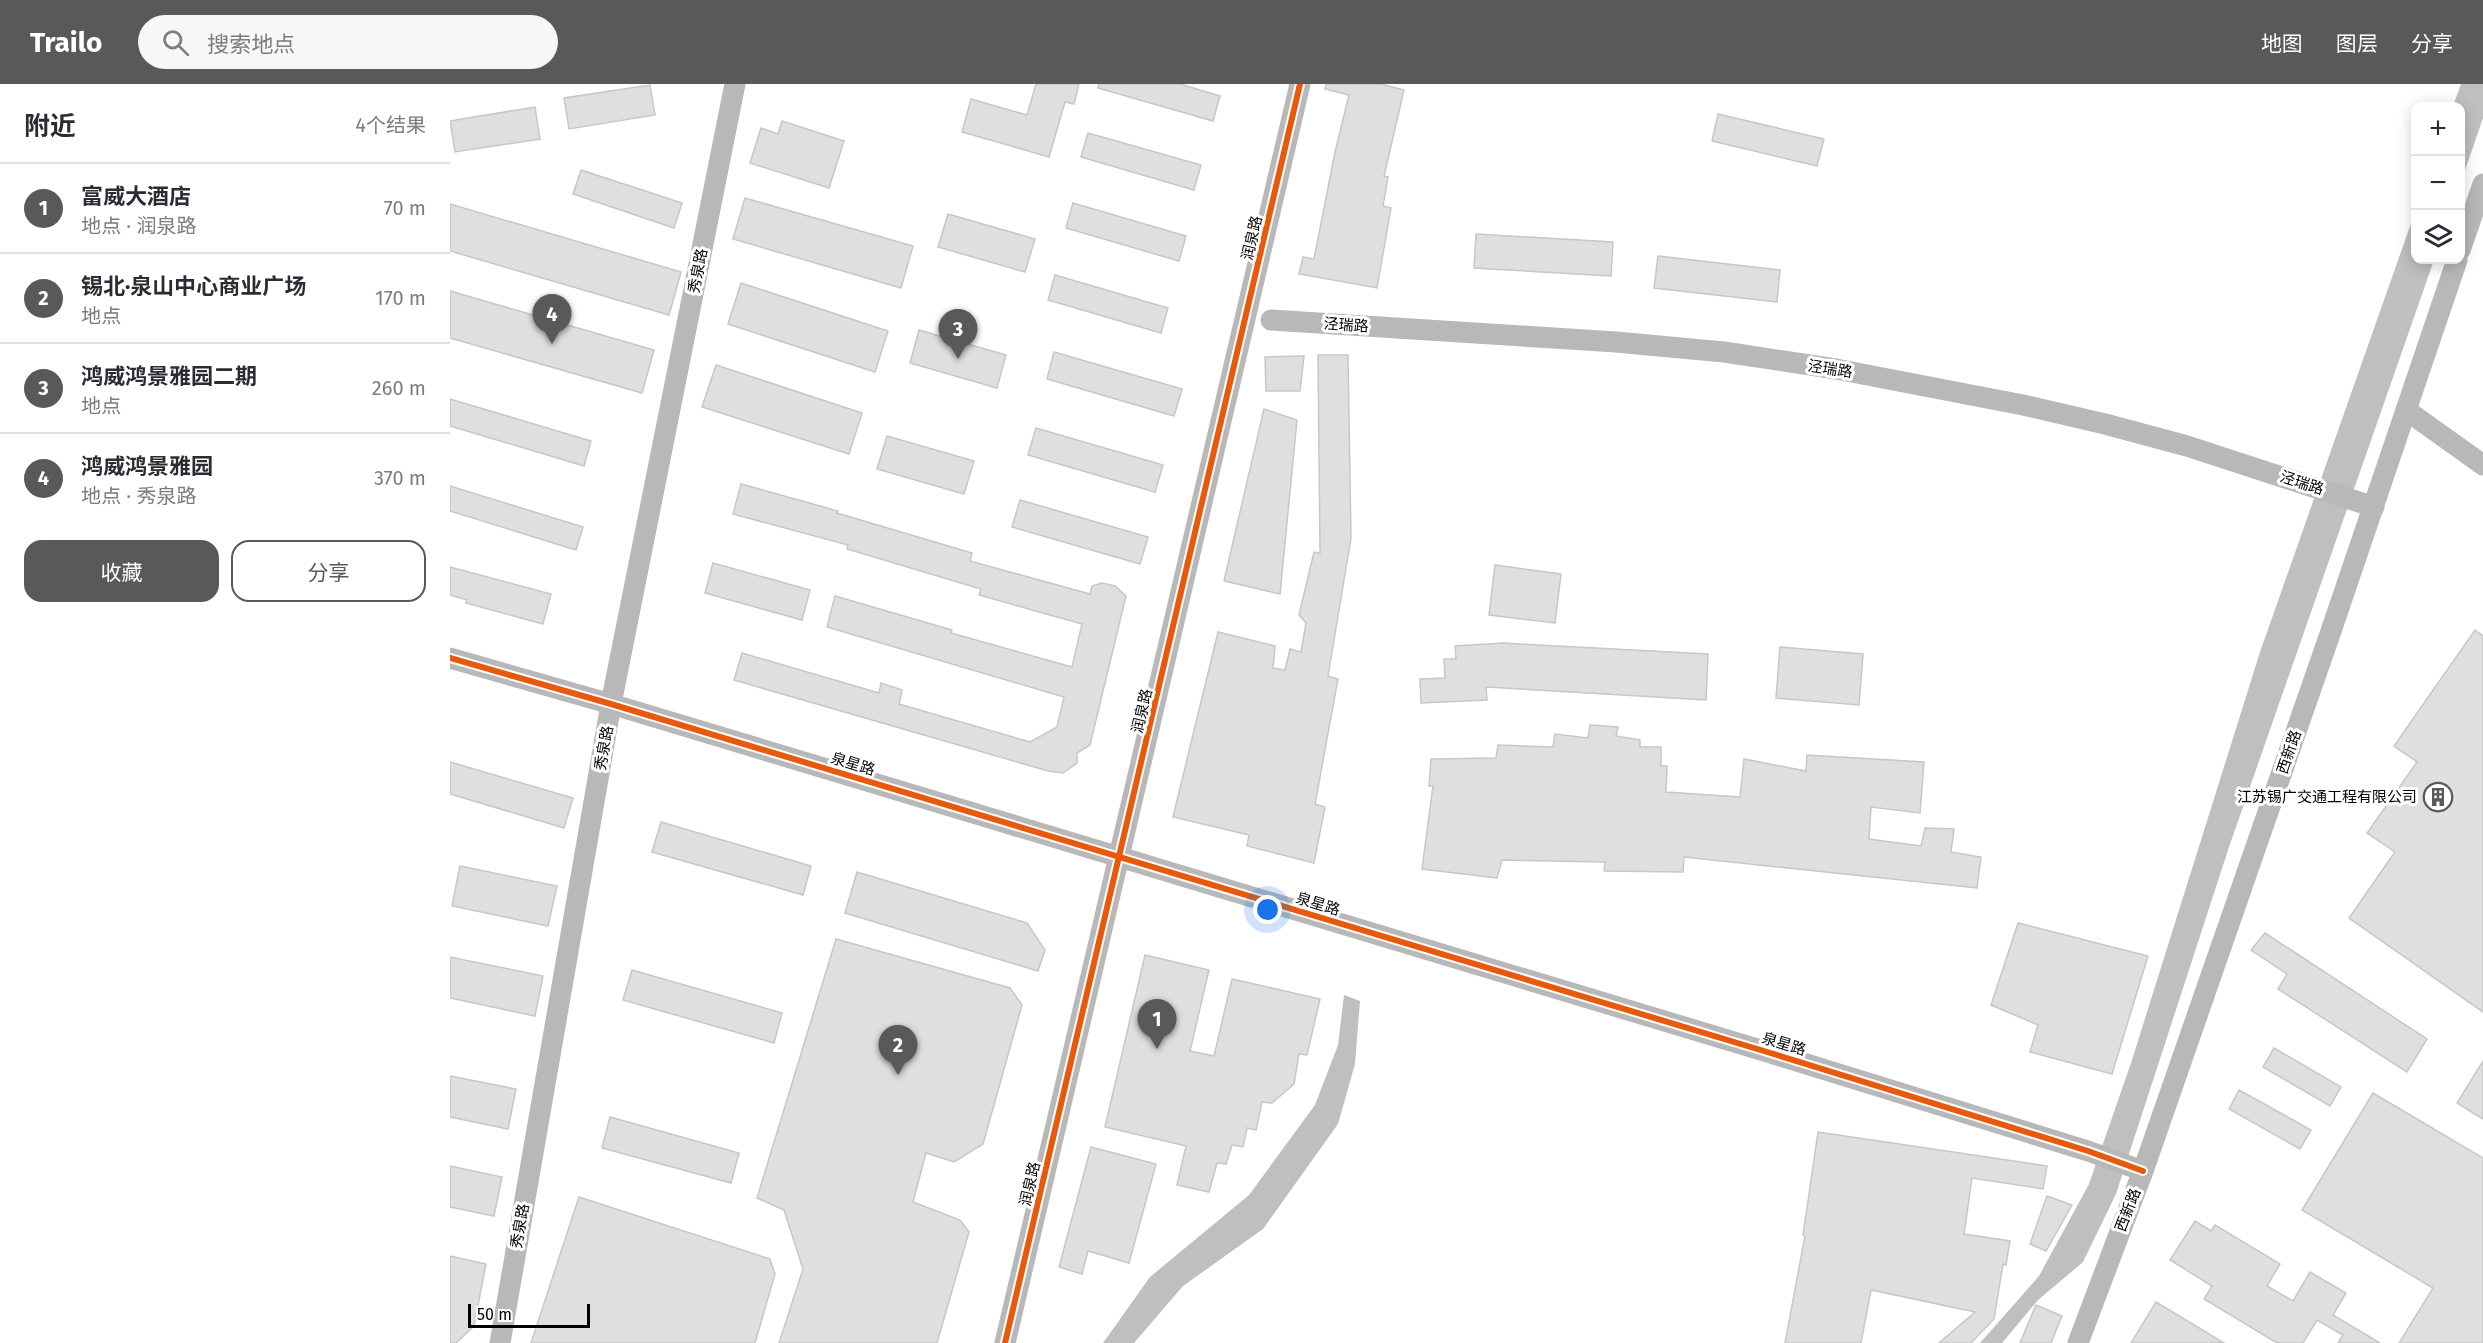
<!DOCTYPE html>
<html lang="zh">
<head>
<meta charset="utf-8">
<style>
  body { margin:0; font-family:"Fira Sans","Noto Sans SC",sans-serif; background:#f7f7f7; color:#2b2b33 }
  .controls { position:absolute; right:18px; top:18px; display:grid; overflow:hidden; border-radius:12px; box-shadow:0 3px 15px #0003 }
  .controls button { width:54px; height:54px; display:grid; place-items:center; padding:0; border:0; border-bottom:2px solid #e1e1e2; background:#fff; color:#2b2b33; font:30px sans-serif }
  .scale { position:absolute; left:18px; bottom:15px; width:122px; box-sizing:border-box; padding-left:6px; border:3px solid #000; border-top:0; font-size:16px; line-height:21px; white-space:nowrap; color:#000; -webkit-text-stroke:4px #fff; paint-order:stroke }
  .you { position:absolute; left:818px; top:826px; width:21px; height:21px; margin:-15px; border:4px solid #fff; border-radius:50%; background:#1a73e8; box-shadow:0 0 0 9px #1a73e833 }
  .badge { display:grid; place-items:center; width:39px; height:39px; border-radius:50%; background:#595959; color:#fff; font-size:20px; font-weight:700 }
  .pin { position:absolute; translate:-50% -50px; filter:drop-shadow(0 2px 3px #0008) }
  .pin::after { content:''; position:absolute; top:32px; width:21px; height:18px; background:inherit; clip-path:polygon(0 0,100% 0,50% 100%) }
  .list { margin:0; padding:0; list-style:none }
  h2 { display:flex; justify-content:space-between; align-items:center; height:78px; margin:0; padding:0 24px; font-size:26px }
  h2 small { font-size:20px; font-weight:400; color:#7c7c81 }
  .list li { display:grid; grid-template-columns:39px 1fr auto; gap:18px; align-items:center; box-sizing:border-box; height:90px; padding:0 24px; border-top:2px solid #e1e1e2 }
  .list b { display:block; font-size:22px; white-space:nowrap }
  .list p { margin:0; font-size:20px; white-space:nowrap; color:#7c7c81 }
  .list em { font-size:20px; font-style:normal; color:#7c7c81 }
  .actions { display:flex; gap:12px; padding:18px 24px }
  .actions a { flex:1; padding:14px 0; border:2px solid #595959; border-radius:18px; text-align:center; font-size:21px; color:#595959 }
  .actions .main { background:#595959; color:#fff }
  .icon { flex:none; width:33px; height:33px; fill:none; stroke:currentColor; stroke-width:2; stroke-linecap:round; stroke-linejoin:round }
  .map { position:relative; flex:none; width:2033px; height:1259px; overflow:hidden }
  header { display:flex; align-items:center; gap:36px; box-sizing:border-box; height:84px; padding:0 30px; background:#595959; color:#fff }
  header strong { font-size:28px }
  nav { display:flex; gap:33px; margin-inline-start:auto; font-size:21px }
  .search { width:420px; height:54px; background:#f7f7f7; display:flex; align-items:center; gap:15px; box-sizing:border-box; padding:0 21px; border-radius:33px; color:#7c7c81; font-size:22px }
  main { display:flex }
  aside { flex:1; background:#fff }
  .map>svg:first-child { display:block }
  .water { fill:#bfbfbf }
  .building { fill:#dfdfdf; stroke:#c7c7c7; stroke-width:1.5 }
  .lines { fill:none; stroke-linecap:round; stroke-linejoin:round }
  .secondary { stroke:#b8b8b8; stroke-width:21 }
  .cycleway-casing { stroke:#fff; stroke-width:10 }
  .cycleway { stroke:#e8590c; stroke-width:6 }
  .labels { text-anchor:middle; stroke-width:6; stroke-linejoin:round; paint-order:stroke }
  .street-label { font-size:15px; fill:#000; stroke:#fff }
  .poi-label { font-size:15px; fill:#000; stroke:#fff; text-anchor:end }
</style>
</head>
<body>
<header>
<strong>Trailo</strong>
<div class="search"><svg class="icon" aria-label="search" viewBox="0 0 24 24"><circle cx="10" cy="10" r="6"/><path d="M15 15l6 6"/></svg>搜索地点</div>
<nav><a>地图</a><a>图层</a><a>分享</a></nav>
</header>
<main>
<aside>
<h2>附近<small>4个结果</small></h2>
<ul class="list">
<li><span class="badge">1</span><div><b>富威大酒店</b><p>地点 · 润泉路</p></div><em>70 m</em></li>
<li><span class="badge">2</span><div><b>锡北·泉山中心商业广场</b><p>地点</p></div><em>170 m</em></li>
<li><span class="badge">3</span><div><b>鸿威鸿景雅园二期</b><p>地点</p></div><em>260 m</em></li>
<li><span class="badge">4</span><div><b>鸿威鸿景雅园</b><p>地点 · 秀泉路</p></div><em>370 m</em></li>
</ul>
<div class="actions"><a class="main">收藏</a><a>分享</a></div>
</aside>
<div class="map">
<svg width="2033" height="1259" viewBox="0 0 2033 1259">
  <rect width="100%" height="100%" fill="#fff"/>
  <g class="water">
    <polygon points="2011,0 2033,0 2033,34 2011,98 2010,22 2003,22"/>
    <polygon points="1965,128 1966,176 1984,176 1779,763 1666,1110 1633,1178 1588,1216 1552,1259 1530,1259 1589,1192 1639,1100 1682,976 1810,568"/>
    <polygon points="894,911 910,917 905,980 888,1040 813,1145 733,1202 684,1259 653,1259 700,1193 799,1111 865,1021 888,961"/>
  </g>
  <g class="building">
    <polygon points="586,0 629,0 624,20 615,18 599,73 512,48 521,15 577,31"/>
    <polygon points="649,0 730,0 770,12 763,37 648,4"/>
    <polygon points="876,0 931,0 954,6 934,92 938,93 933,122 941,124 927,204 849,190 853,173 864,175 885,68 899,11 875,5"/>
    <polygon points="200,1 205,31 119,45 114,14"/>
    <polygon points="85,23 90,55 5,68 0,37"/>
    <polygon points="1268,30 1374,55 1367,82 1262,57"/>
    <polygon points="332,37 394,57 379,104 300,79 311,44 328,50"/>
    <polygon points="638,49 751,81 744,106 631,73"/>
    <polygon points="131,86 232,119 224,144 123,110"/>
    <polygon points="295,114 463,162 451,204 283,155"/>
    <polygon points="623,119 736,152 729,177 616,144"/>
    <polygon points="0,120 231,188 219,231 0,167"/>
    <polygon points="498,130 585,155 575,188 488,163"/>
    <polygon points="1026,150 1163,158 1161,192 1024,184"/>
    <polygon points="1208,172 1330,186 1327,218 1204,204"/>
    <polygon points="605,191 718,224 711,249 598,216"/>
    <polygon points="291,199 438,247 425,288 278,240"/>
    <polygon points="0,207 204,266 192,309 0,254"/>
    <polygon points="469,246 556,271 547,304 460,279"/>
    <polygon points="604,268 732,305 724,332 597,295"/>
    <polygon points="868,271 898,271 901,454 878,592 888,595 865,720 875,723 864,779 797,762 799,751 723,733 768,548 825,562 823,584 835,586 840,565 851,568 856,539 849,531 864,468 870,469"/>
    <polygon points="854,272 850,307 816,307 815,273"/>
    <polygon points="266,281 412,329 399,370 252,323"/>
    <polygon points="0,315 141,357 134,382 0,342"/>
    <polygon points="814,325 847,336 830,510 774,497"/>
    <polygon points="586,344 713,381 705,408 578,371"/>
    <polygon points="437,352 524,377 514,410 427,385"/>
    <polygon points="291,400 388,427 387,429 522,469 520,477 640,510 642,502 652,499 665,502 676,512 640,661 627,669 627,679 613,689 598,687 284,596 292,569 429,609 431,599 452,606 449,620 580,658 607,643 614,613 377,543 385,512 502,546 501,549 622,583 632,540 529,511 531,505 397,465 398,461 283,430"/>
    <polygon points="0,402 133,443 126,466 0,427"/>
    <polygon points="570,416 698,453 690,480 562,443"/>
    <polygon points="263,479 360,506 352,536 255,509"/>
    <polygon points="1045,481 1111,490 1105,539 1039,531"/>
    <polygon points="0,483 101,510 93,540 16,519 17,516 0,511"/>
    <polygon points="2025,546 2033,552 2033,928 1899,834 1945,768 1917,749 1967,678 1944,662"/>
    <polygon points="1053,559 1258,570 1256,616 1036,603 1037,616 971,619 970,595 995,594 994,575 1006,575 1005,562"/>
    <polygon points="1330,563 1413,570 1409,621 1326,614"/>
    <polygon points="1140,641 1168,643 1166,652 1190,656 1190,663 1211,663 1211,682 1217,682 1216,708 1290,713 1294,675 1356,687 1357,671 1474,678 1470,729 1421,723 1419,755 1471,762 1475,744 1504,745 1501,768 1531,773 1527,804 1234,773 1233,788 1154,787 1155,778 1052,776 1047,794 972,785 983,702 979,702 981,675 1046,674 1048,661 1103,663 1105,650 1138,654"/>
    <polygon points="0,678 123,714 114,744 0,710"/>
    <polygon points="211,738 361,782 353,811 202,768"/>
    <polygon points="10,782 107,802 98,842 2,822"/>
    <polygon points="407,788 577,839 595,866 588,887 395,829"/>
    <polygon points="1568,839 1698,872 1662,990 1580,968 1588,941 1541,921"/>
    <polygon points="1815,849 1977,955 1957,988 1828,905 1837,890 1801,866"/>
    <polygon points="386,855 560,904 572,921 533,1060 504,1078 476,1069 463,1118 510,1136 519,1148 487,1259 329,1259 353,1185 334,1126 307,1114"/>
    <polygon points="695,871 759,886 740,967 764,972 782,895 870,915 857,971 849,970 844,1000 822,1019 812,1018 806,1046 797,1044 793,1063 782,1061 776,1080 767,1079 759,1108 727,1101 736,1062 655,1043"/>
    <polygon points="0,873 93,892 85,932 0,914"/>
    <polygon points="182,886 332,929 324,959 173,916"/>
    <polygon points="1824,964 1891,1003 1880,1022 1813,983"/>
    <polygon points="2033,977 2033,1035 2007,1019"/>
    <polygon points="0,992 66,1005 58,1045 0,1033"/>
    <polygon points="1789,1006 1861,1046 1850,1065 1779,1025"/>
    <polygon points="1923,1009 2033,1074 2033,1259 1949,1259 1983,1204 1852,1126"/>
    <polygon points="160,1033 289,1069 281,1099 152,1064"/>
    <polygon points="1368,1048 1597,1082 1593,1105 1522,1094 1514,1150 1560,1157 1556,1181 1553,1180 1544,1235 1521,1259 1489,1259 1525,1228 1421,1206 1411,1259 1335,1259 1355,1152 1353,1151"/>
    <polygon points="641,1063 706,1080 679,1179 638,1167 632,1190 609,1183"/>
    <polygon points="0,1082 52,1093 44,1132 0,1123"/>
    <polygon points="1597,1112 1622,1121 1596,1167 1580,1160"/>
    <polygon points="129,1113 320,1175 325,1190 305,1259 81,1259"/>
    <polygon points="1745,1137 1761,1147 1765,1141 1830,1180 1817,1202 1843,1217 1860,1188 1896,1209 1883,1231 1930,1259 1888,1259 1893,1251 1867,1236 1853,1259 1827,1259 1754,1215 1762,1202 1720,1176"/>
    <polygon points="0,1172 36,1180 24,1242 6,1259 0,1259"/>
    <polygon points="1706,1218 1774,1259 1681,1259"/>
    <polygon points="1586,1221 1612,1232 1601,1259 1570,1259"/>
  </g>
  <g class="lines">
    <g class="secondary">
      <polyline points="2010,166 2033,100"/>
      <polyline points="821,236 1166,258 1274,268 1386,285 1573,321 1655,340 1737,362 1924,423"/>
      <polyline points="1956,326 2033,381"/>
      <polyline points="0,574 161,620 1314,967 1638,1067 1693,1087"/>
      <polyline points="50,1259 161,620 285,0"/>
      <polyline points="555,1259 850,0"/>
      <polyline points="1628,1259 1693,1087 1880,550 2007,176"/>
    </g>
    <g class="cycleway-casing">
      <g id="cycleway">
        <polyline points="0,574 161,620 1314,967 1638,1067 1693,1087"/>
        <polyline points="555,1259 850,0"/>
      </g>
    </g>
    <use href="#cycleway" class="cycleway"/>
  </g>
  <defs>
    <g id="building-ring" transform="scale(1.5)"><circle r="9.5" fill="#fff" stroke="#595959" stroke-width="1.5"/><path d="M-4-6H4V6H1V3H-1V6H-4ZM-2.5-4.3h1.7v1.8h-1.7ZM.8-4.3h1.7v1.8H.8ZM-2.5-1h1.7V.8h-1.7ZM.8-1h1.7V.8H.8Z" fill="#595959"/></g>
  </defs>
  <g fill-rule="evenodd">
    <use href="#building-ring" x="1988" y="713"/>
  </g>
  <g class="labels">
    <g class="street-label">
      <text transform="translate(802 154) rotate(-77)" y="5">润泉路</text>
      <text transform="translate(248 187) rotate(-79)" y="5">秀泉路</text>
      <text transform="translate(896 241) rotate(4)" y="5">泾瑞路</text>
      <text transform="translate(1380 285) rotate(9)" y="5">泾瑞路</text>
      <text transform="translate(1852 399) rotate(18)" y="5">泾瑞路</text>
      <text transform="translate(692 627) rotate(-77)" y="5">润泉路</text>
      <text transform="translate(154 664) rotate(-80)" y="5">秀泉路</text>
      <text transform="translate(1839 668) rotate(-71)" y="5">西新路</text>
      <text transform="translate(403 680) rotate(17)" y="5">泉星路</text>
      <text transform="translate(868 820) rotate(17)" y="5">泉星路</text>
      <text transform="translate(1334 960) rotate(17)" y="5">泉星路</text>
      <text transform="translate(580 1100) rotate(-77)" y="5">润泉路</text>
      <text transform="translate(1678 1126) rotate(-69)" y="5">西新路</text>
      <text transform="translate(70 1142) rotate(-80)" y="5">秀泉路</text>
    </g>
    <g class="poi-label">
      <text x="1967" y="718">江苏锡广交通工程有限公司</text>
    </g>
  </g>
</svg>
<div class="controls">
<button>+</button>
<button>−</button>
<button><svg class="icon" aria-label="layers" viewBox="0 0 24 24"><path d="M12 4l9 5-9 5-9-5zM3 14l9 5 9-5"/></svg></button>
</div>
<div class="scale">50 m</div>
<div class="you"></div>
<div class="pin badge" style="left:707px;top:965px">1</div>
<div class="pin badge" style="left:448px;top:991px">2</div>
<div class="pin badge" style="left:508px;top:275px">3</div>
<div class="pin badge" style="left:102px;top:260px">4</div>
</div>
</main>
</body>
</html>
